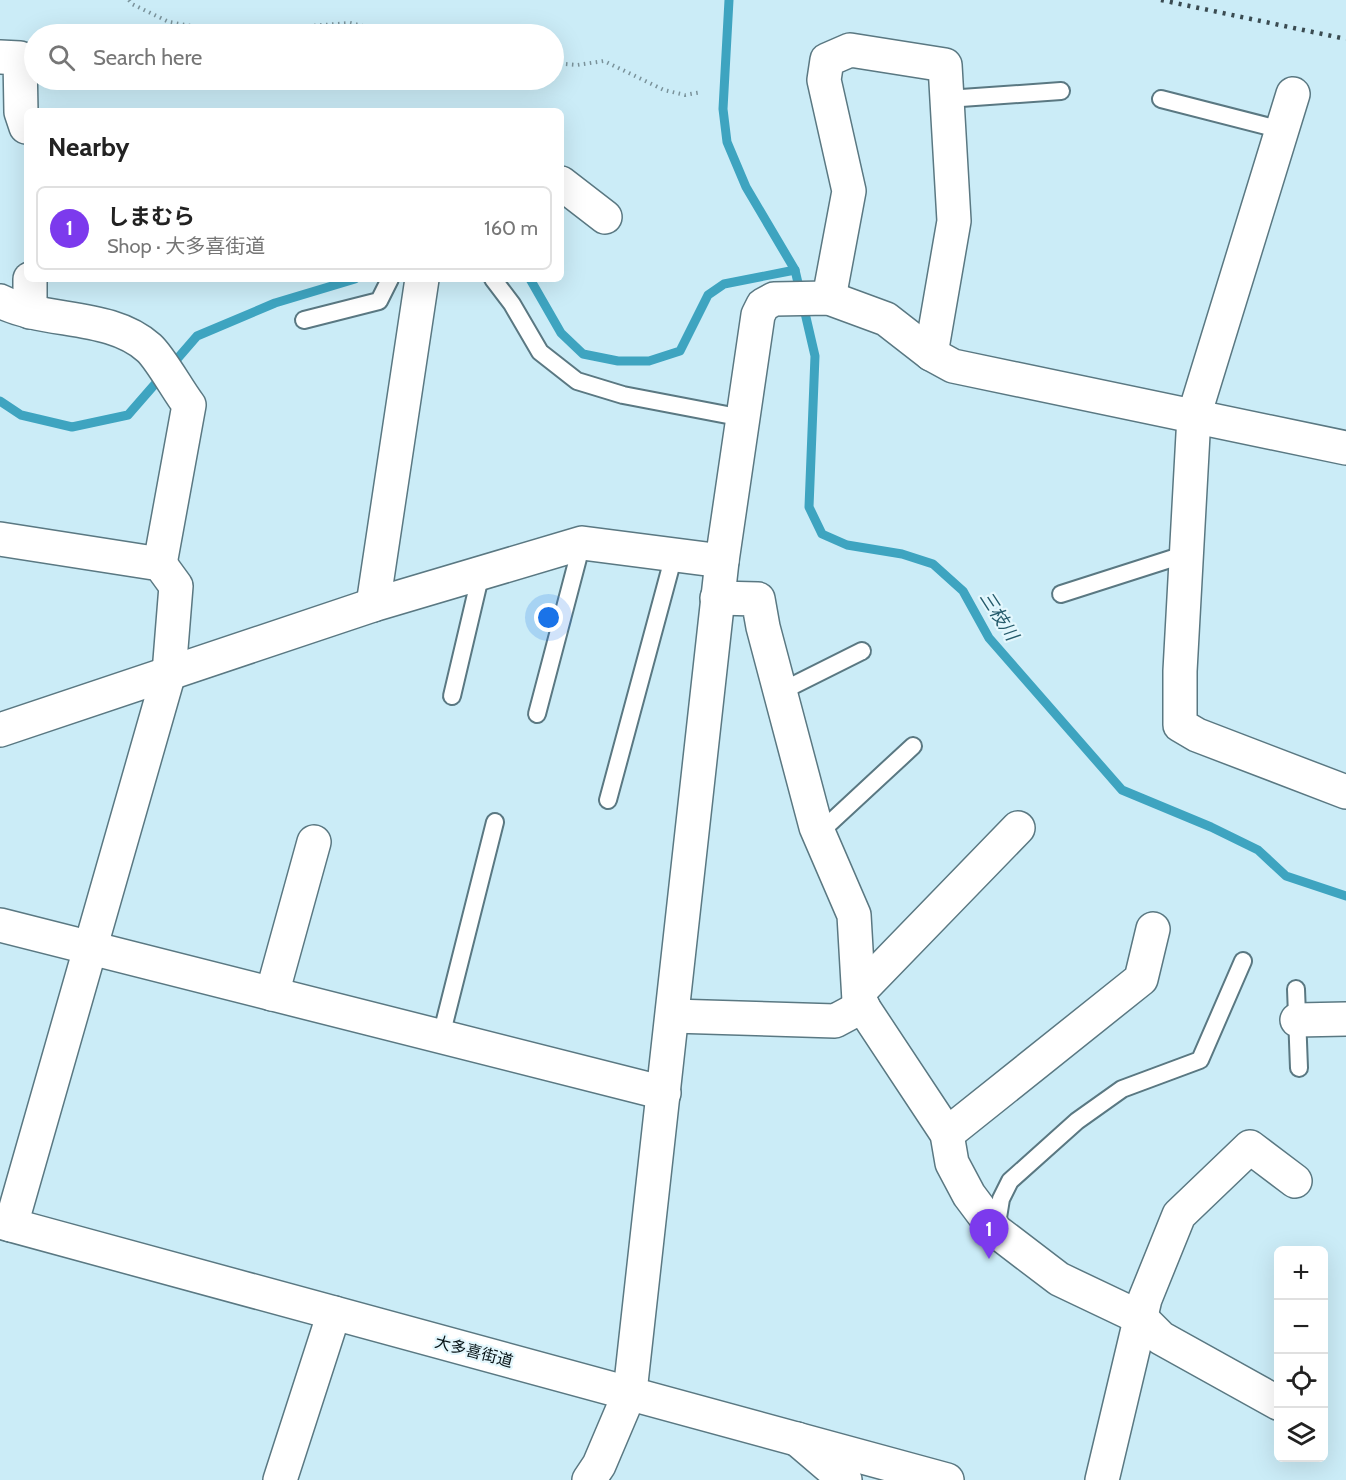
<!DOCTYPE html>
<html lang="en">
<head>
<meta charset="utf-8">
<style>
  body { margin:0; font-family:Cabin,"Noto Sans JP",sans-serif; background:#f2f2f2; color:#222 }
  .controls { position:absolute; right:18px; bottom:18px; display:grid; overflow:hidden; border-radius:9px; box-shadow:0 6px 24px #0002 }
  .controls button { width:54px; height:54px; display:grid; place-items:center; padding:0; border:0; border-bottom:2px solid #e0e0e0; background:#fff; color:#222; font:30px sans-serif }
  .you { position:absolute; left:549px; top:618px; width:21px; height:21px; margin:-15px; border:4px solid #fff; border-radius:50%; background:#1a73e8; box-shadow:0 0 0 9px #1a73e833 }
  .badge { display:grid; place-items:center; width:39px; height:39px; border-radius:50%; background:#7c3aed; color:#fff; font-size:20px; font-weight:700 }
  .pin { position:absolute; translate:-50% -50px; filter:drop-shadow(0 2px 3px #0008) }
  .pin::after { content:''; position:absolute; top:32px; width:21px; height:18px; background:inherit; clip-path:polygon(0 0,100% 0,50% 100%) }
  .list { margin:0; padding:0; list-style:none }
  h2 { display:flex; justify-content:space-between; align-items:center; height:78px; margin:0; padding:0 24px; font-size:26px }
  h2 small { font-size:20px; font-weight:400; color:#767676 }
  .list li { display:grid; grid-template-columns:39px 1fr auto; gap:18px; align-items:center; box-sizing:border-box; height:84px; margin:0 12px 12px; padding:0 12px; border:2px solid #e0e0e0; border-radius:9px }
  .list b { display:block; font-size:22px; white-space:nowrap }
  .list p { margin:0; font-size:20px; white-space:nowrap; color:#767676 }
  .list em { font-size:20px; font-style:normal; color:#767676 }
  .icon { flex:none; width:33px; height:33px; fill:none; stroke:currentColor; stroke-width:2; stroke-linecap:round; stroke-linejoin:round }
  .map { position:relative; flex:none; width:1346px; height:1480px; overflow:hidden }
  .search { position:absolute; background:#fff; box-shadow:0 6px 24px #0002; left:24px; top:24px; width:540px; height:66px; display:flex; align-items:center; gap:15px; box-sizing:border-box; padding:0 21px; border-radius:33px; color:#767676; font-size:22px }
  .panel { position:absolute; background:#fff; box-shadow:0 6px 24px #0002; left:24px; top:108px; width:540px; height:174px; border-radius:9px }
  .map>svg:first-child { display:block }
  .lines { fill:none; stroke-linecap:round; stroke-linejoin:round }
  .stream { stroke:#3ea4c0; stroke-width:9 }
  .lane-casing { stroke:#5a7882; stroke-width:20 }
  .street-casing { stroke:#5a7882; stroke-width:36 }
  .highway-casing { stroke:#5a7882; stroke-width:36 }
  .path { stroke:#7a929a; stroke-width:4; stroke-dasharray:1.5 4.5; stroke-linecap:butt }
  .lane { stroke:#fff; stroke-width:16 }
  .street { stroke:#fff; stroke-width:33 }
  .highway { stroke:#fff; stroke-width:33 }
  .rail { stroke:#3a4b51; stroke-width:4.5; stroke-dasharray:3 6; stroke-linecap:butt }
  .labels { text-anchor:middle; stroke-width:4.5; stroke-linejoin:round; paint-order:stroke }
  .street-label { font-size:16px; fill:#061215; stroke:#e3f7fd }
  .water-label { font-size:18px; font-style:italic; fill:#255b6b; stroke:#e3f7fd }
</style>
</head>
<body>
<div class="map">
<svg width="1346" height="1480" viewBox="0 0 1346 1480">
  <rect width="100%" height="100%" fill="#cbecf7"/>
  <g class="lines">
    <g class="stream">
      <polyline points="729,0 723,109 727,142 746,187 795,270 815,356 809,507 822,534 847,545 902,554 933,564 963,591 989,638 1122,790 1211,827 1258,850 1286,876 1346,896"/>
      <polyline points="530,279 561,333 583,354 618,361 649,361 680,351 708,295 724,284 795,270"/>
      <polyline points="171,366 197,336 275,303 355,279"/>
      <polyline points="0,401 21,415 72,427 128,415 162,376"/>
    </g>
    <g class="lane-casing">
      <g id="lane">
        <polyline points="947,99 1061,91"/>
        <polyline points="1161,99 1282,130"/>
        <polyline points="493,279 512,304 540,352 577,381 623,395 743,418"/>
        <polyline points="304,320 379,301 390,279"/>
        <polyline points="1061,594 1186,554"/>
        <polyline points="780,692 862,651"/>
        <polyline points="452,696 481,573"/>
        <polyline points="537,714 582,543"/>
        <polyline points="608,800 674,555"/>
        <polyline points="818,834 913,746"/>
        <polyline points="1296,989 1299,1068"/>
        <polyline points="441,1036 495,822"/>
        <polyline points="996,1230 1001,1199 1010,1181 1077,1121 1122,1089 1200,1060 1243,961"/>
      </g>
    </g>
    <g class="street-casing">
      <g id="street">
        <polyline points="0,57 20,58 21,112 26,127"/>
        <polyline points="1293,94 1194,416 1180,671 1180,725 1197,735 1346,792"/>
        <polyline points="561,183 605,217"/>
        <polyline points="829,298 849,191 824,80 827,60 850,50 945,65 954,221 931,354"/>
        <path d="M0 301C46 324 110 313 149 348 161 359 178 391 189 405L160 564"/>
        <polyline points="30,312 30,279"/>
        <polyline points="0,539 160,564 176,586 169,673 11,1225"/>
        <polyline points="717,598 758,599 763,627 816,827 854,915 859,1001 947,1134 952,1163 969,1195 996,1231 1059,1279 1141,1318 1161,1338 1278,1403"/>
        <polyline points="373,605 422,279"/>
        <polyline points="0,730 373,605 582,543 722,561"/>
        <polyline points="0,925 664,1093"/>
        <polyline points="859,992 1018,828"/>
        <polyline points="272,994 314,842"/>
        <polyline points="673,1016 835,1021 863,1006"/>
        <polyline points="1297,1020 1346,1019"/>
        <polyline points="947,1134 1141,979 1153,929"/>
        <polyline points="797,1439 845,1480"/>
        <polyline points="280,1480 334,1313"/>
        <polyline points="589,1480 599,1465 630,1392 722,561 758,315 763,305 774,299 829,298 886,319 931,354 953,366 1346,448"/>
        <polyline points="1102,1480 1145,1299 1179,1215 1250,1147 1295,1181"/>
      </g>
    </g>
    <g class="highway-casing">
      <polyline id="highway" points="0,1222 947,1480"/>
    </g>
    <g class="path">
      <polyline points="129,0 132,4 169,22 208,29 269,29 350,23 400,34"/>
      <polyline points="554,63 577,65 604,61 664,90 685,95 702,92"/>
    </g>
    <use href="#lane" class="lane"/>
    <use href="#street" class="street"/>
    <use href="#highway" class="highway"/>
    <polyline class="rail" points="1161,0 1346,39"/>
  </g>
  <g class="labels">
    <g class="street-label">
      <text transform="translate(474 1351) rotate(15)" y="6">大多喜街道</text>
    </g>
    <g class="water-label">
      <text transform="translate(999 616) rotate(57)" y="6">三枝川</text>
    </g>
  </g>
</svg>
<div class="controls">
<button>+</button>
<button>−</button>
<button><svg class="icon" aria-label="locate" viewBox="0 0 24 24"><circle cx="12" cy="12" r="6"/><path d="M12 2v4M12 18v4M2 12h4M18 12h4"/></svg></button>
<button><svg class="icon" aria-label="layers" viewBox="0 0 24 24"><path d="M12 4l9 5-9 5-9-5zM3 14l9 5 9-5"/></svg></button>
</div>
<div class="you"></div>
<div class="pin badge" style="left:989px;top:1259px">1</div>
<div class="search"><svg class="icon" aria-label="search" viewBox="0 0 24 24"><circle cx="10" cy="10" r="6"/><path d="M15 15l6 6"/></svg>Search here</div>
<section class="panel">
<h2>Nearby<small></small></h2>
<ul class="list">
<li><span class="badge">1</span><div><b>しまむら</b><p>Shop · 大多喜街道</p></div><em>160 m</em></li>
</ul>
</section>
</div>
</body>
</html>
